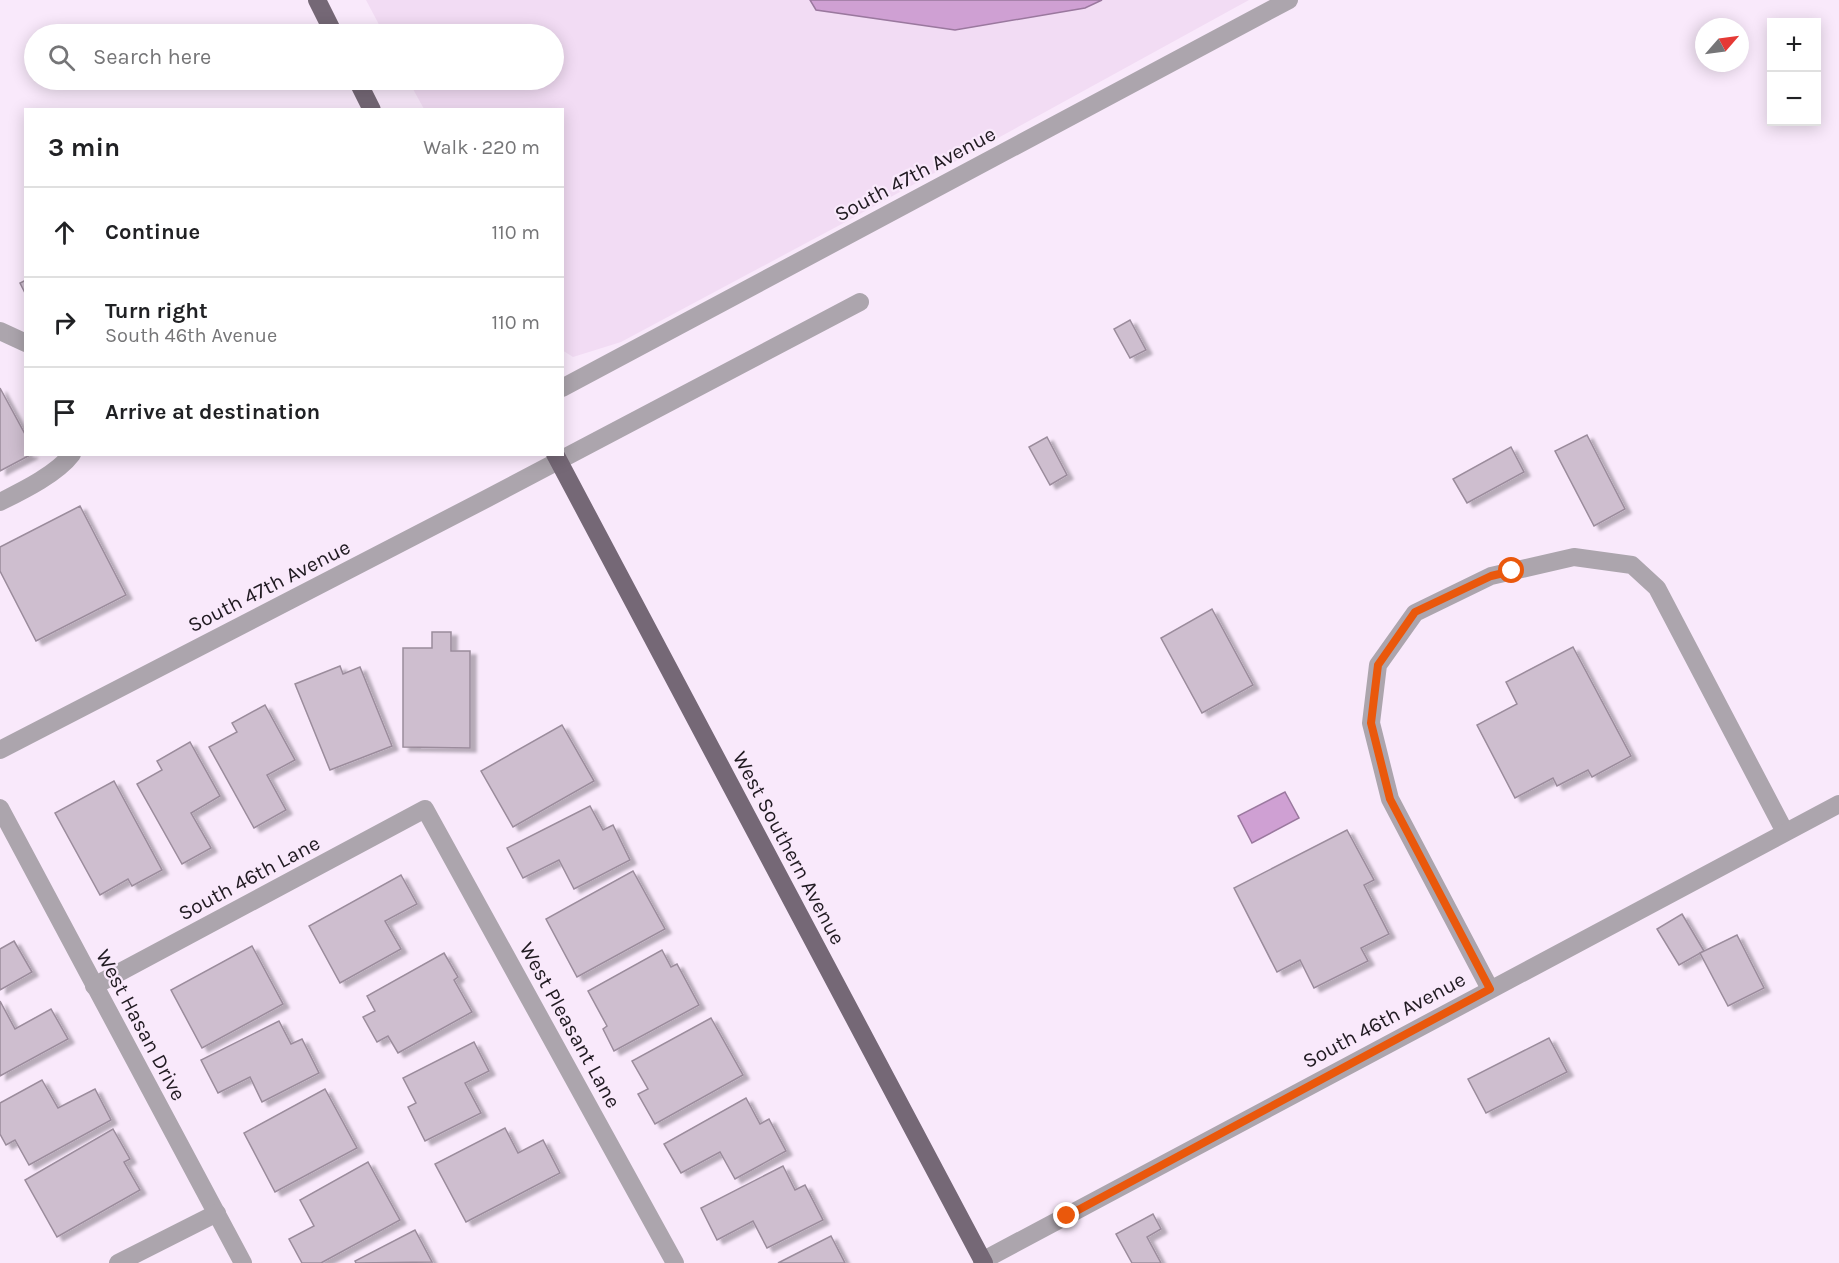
<!DOCTYPE html>
<html lang="en">
<head>
<meta charset="utf-8">
<style>
  body { margin:0; font-family:Karla,sans-serif; background:#f6f6f6; color:#202124 }
  .controls { position:absolute; right:18px; top:18px; display:grid; overflow:hidden; border-radius:0px; box-shadow:0 3px 15px #0003 }
  .controls button { width:54px; height:54px; display:grid; place-items:center; padding:0; border:0; border-bottom:2px solid #e0e0e0; background:#fff; color:#202124; font:30px sans-serif }
  .compass { position:absolute; left:1695px; top:18px; width:54px; height:54px; border-radius:50%; background:#fff; box-shadow:0 3px 15px #0003; rotate:62deg }
  .stop { position:absolute; width:18px; height:18px; margin:-14px; border:4px solid #ea580c; border-radius:50%; background:#fff }
  .stop.end { background:#ea580c; border-color:#fff; box-shadow:0 2px 6px #0008 }
  .list { margin:0; padding:0; list-style:none }
  h2 { display:flex; justify-content:space-between; align-items:center; height:78px; margin:0; padding:0 24px; font-size:26px }
  h2 small { font-size:20px; font-weight:400; color:#757577 }
  .list li { display:grid; grid-template-columns:39px 1fr auto; gap:18px; align-items:center; box-sizing:border-box; height:90px; padding:0 24px; border-top:2px solid #e0e0e0 }
  .list b { display:block; font-size:22px; white-space:nowrap }
  .list p { margin:0; font-size:20px; white-space:nowrap; color:#757577 }
  .list em { font-size:20px; font-style:normal; color:#757577 }
  .icon { flex:none; width:33px; height:33px; fill:none; stroke:currentColor; stroke-width:2; stroke-linecap:round; stroke-linejoin:round }
  .map { position:relative; flex:none; width:1839px; height:1263px; overflow:hidden }
  .search { position:absolute; background:#fff; box-shadow:0 3px 15px #0003; left:24px; top:24px; width:540px; height:66px; display:flex; align-items:center; gap:15px; box-sizing:border-box; padding:0 21px; border-radius:33px; color:#757577; font-size:22px }
  .panel { position:absolute; background:#fff; box-shadow:0 3px 15px #0003; left:24px; top:108px; width:540px; height:348px; border-radius:0px }
  .map>svg:first-child { display:block }
  .built { fill:#f2dcf4 }
  .water { fill:#cfa0d3; stroke:#9a789e; stroke-width:1.5 }
  .building { fill:#cebecf; stroke:#9b8c9c; stroke-width:1.5; filter:url(#shadow) }
  .lines { fill:none; stroke-linecap:round; stroke-linejoin:round }
  .minor { stroke:#aca5ad; stroke-width:18 }
  .major { stroke:#756876; stroke-width:18 }
  .route { stroke:#ea580c; stroke-width:8 }
  .labels { text-anchor:middle; stroke-width:4.5; stroke-linejoin:round; paint-order:stroke }
  .street-label { font-size:21px; fill:#201a21; stroke:#f9e9fb }
</style>
</head>
<body>
<div class="map">
<svg width="1839" height="1263" viewBox="0 0 1839 1263">
  <defs>
    <filter id="shadow"><feDropShadow dx="6" dy="4" stdDeviation="1.5" flood-color="#0004"/></filter>
  </defs>
  <rect width="100%" height="100%" fill="#f9e9fb"/>
  <polygon class="built" points="366,0 1249,0 838,226 621,342 573,357 562,350 562,110 424,109 408,80 554,80 554,34 384,34"/>
  <g class="water">
    <polygon points="810,0 1102,0 1085,8 955,30 816,10"/>
    <polygon points="1285,792 1299,818 1252,843 1238,816"/>
  </g>
  <g class="building">
    <polygon points="26,280 26,295 20,283"/>
    <polygon points="1130,320 1146,350 1130,358 1114,329"/>
    <polygon points="0,388 26,436 26,454 32,454 0,471"/>
    <polygon points="1587,435 1625,509 1594,526 1555,451"/>
    <polygon points="1047,437 1067,475 1050,485 1029,447"/>
    <polygon points="1511,447 1524,472 1467,503 1453,479"/>
    <polygon points="80,506 126,595 36,641 0,571 0,547"/>
    <polygon points="1212,609 1253,685 1202,713 1161,638"/>
    <polygon points="432,632 451,632 451,651 470,651 470,748 403,747 403,648 432,648"/>
    <polygon points="1573,647 1631,756 1592,777 1588,770 1557,786 1553,778 1515,798 1477,725 1517,704 1506,682"/>
    <polygon points="340,666 343,674 360,667 392,746 330,770 295,684"/>
    <polygon points="265,705 295,760 267,775 286,810 254,828 209,747 237,732 232,723"/>
    <polygon points="562,725 594,781 513,827 481,771"/>
    <polygon points="190,742 220,796 191,813 211,848 182,864 137,784 162,770 157,761"/>
    <polygon points="114,781 162,870 132,886 128,879 100,895 55,813"/>
    <polygon points="590,806 603,830 613,825 630,860 574,889 559,860 523,878 507,848"/>
    <polygon points="1347,830 1374,880 1364,885 1389,934 1361,948 1368,961 1314,988 1300,960 1277,972 1234,888"/>
    <polygon points="633,871 665,929 577,977 546,919"/>
    <polygon points="401,875 417,904 385,921 401,949 340,983 309,926"/>
    <polygon points="1682,914 1704,951 1679,965 1657,929"/>
    <polygon points="1737,935 1764,988 1728,1006 1700,953"/>
    <polygon points="14,941 32,972 0,990 0,949"/>
    <polygon points="252,946 283,1004 202,1048 171,990"/>
    <polygon points="662,950 671,967 677,964 699,1005 614,1051 603,1029 607,1026 588,991"/>
    <polygon points="444,953 458,977 454,980 472,1012 398,1053 388,1036 377,1042 363,1017 375,1011 367,996"/>
    <polygon points="0,1001 15,1029 51,1009 68,1039 0,1076"/>
    <polygon points="711,1018 743,1075 655,1124 638,1094 648,1089 632,1061"/>
    <polygon points="279,1021 291,1044 302,1039 319,1073 262,1102 250,1077 218,1093 201,1060"/>
    <polygon points="1549,1038 1567,1072 1486,1113 1468,1079"/>
    <polygon points="474,1042 489,1071 465,1083 481,1113 425,1141 408,1107 416,1103 403,1078"/>
    <polygon points="42,1080 58,1108 95,1089 111,1120 29,1165 15,1140 6,1145 0,1134 0,1103"/>
    <polygon points="325,1089 357,1148 275,1192 244,1133"/>
    <polygon points="746,1098 760,1124 769,1119 786,1151 735,1179 720,1152 681,1173 664,1144"/>
    <polygon points="505,1128 518,1153 543,1140 560,1173 466,1222 435,1164"/>
    <polygon points="113,1129 130,1159 124,1162 140,1190 57,1237 25,1180"/>
    <polygon points="368,1162 400,1220 321,1263 302,1263 289,1239 314,1226 300,1200"/>
    <polygon points="783,1166 795,1190 805,1185 823,1220 767,1248 753,1221 717,1240 701,1208"/>
    <polygon points="1153,1214 1161,1229 1147,1237 1161,1263 1132,1263 1116,1234"/>
    <polygon points="415,1230 432,1262 356,1263 355,1261"/>
    <polygon points="831,1236 845,1263 778,1263"/>
  </g>
  <g class="lines">
    <g class="minor">
      <polyline points="0,331 26,343"/>
      <polyline points="562,388 1289,0"/>
      <path d="M0 502C22 491 57 474 72 454"/>
      <polyline points="0,750 486,499 860,302"/>
      <polyline points="0,808 243,1263"/>
      <polyline points="94,986 425,809 675,1263"/>
      <polyline points="1490,989 1390,799 1371,723 1378,665 1415,613 1491,576 1574,557 1632,565 1657,588 1785,832"/>
      <polyline points="982,1261 1839,804"/>
      <polyline points="118,1263 217,1213"/>
    </g>
    <g class="major">
      <polyline points="317,0 334,34"/>
      <polyline points="357,80 372,110"/>
      <polyline points="555,454 984,1263"/>
    </g>
  </g>
  <g class="lines">
    <polyline class="route" points="1067,1216 1490,989 1390,799 1371,723 1378,665 1415,612 1491,576 1512,571"/>
  </g>
  <g class="labels">
    <g class="street-label">
      <text transform="translate(915 174) rotate(-28)" y="7">South 47th Avenue</text>
      <text transform="translate(269 586) rotate(-27)" y="7">South 47th Avenue</text>
      <text transform="translate(789 848) rotate(62)" y="7">West Southern Avenue</text>
      <text transform="translate(249 878) rotate(-28)" y="7">South 46th Lane</text>
      <text transform="translate(1384 1020) rotate(-28)" y="7">South 46th Avenue</text>
      <text transform="translate(141 1025) rotate(62)" y="7">West Hasan Drive</text>
      <text transform="translate(570 1025) rotate(61)" y="7">West Pleasant Lane</text>
    </g>
  </g>
</svg>
<div class="controls">
<button>+</button>
<button>−</button>
</div>
<svg class="compass" viewBox="-18 -18 36 36"><path d="M0-13l5 13h-10z" fill="#e53935"/><path d="M0 13l5-13h-10z" fill="#757577"/></svg>
<div class="stop" style="left:1512px;top:571px"></div>
<div class="stop end" style="left:1067px;top:1216px"></div>
<div class="search"><svg class="icon" aria-label="search" viewBox="0 0 24 24"><circle cx="10" cy="10" r="6"/><path d="M15 15l6 6"/></svg>Search here</div>
<section class="panel">
<h2>3 min<small>Walk · 220 m</small></h2>
<ul class="list">
<li><svg class="icon" aria-label="ahead" viewBox="0 0 24 24"><path d="M12 20V5M6 11l6-6 6 6"/></svg><div><b>Continue</b></div><em>110 m</em></li>
<li><svg class="icon" aria-label="right" viewBox="0 0 24 24"><path d="M7 20v-9h11M14 6l5 5-5 5"/></svg><div><b>Turn right</b><p>South 46th Avenue</p></div><em>110 m</em></li>
<li><svg class="icon" aria-label="arrive" viewBox="0 0 24 24"><path d="M6 21V4h12l-3 4 3 4H6"/></svg><div><b>Arrive at destination</b></div></li>
</ul>
</section>
</div>
</body>
</html>
